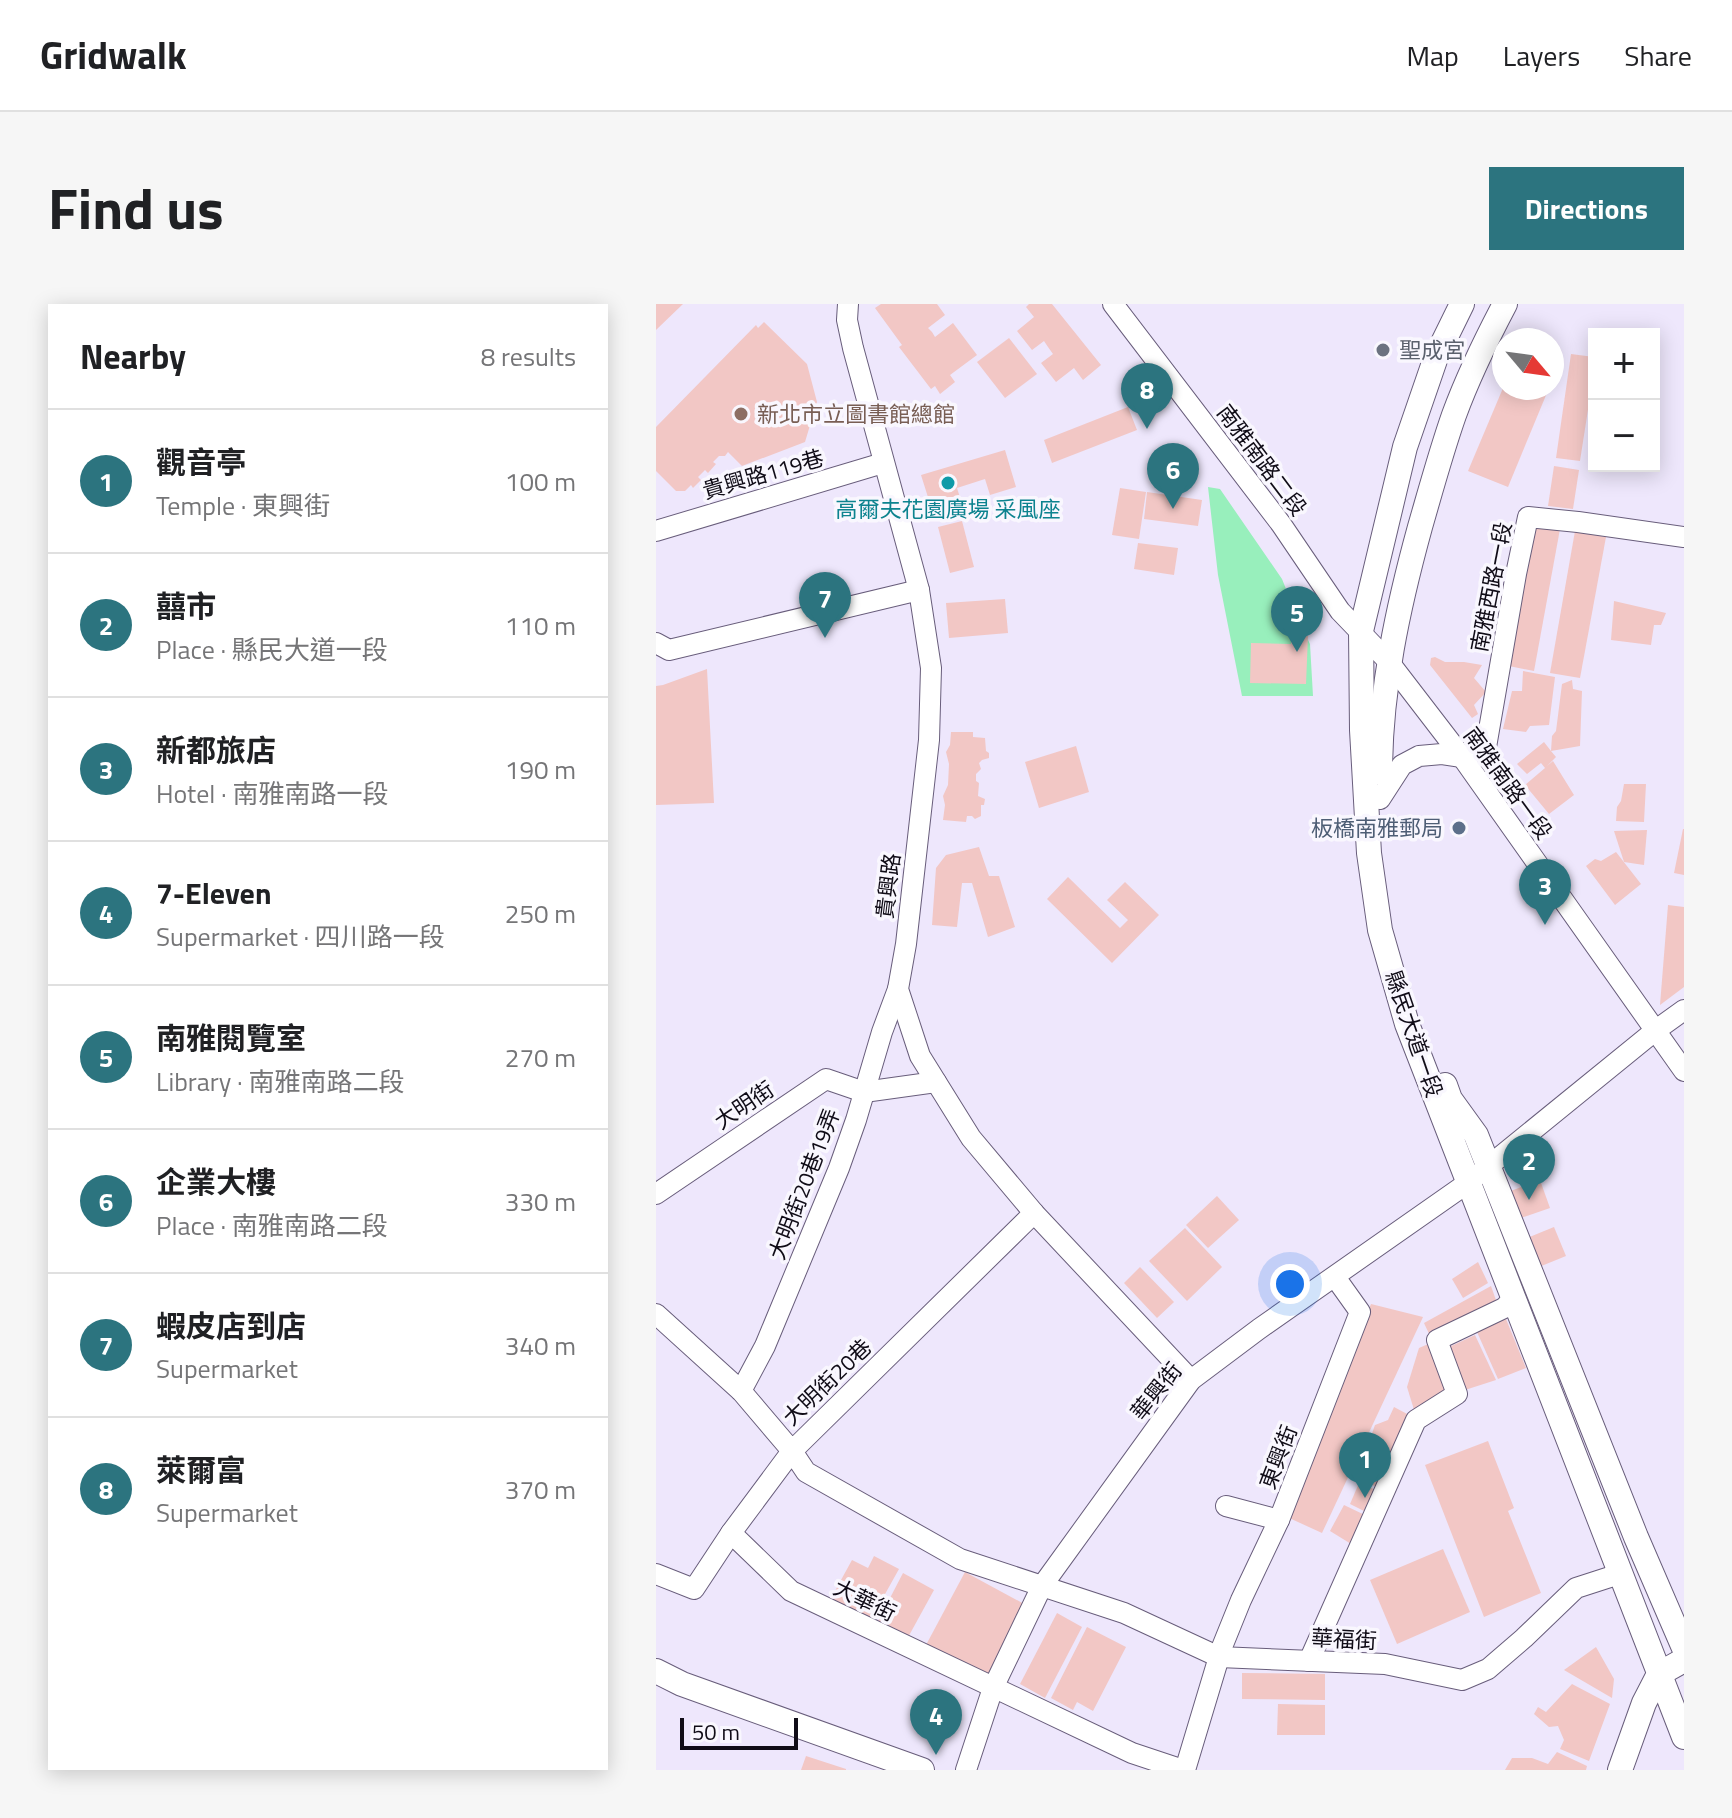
<!DOCTYPE html>
<html lang="en">
<head>
<meta charset="utf-8">
<style>
  body { margin:0; font-family:"Titillium Web","Noto Sans TC",sans-serif; background:#f6f6f6; color:#202124 }
  .controls { position:absolute; right:24px; top:24px; display:grid; overflow:hidden; border-radius:0px; box-shadow:0 4px 20px #0003 }
  .controls button { width:72px; height:72px; display:grid; place-items:center; padding:0; border:0; border-bottom:2px solid #e0e0e0; background:#fff; color:#202124; font:40px sans-serif }
  .compass { position:absolute; left:836px; top:24px; width:72px; height:72px; border-radius:50%; background:#fff; box-shadow:0 4px 20px #0003; rotate:119deg }
  .scale { position:absolute; left:24px; bottom:20px; width:118px; box-sizing:border-box; padding-left:8px; border:4px solid #100c17; border-top:0; font-size:22px; line-height:28px; white-space:nowrap; color:#100c17; -webkit-text-stroke:6px #f9f7fe; paint-order:stroke }
  .you { position:absolute; left:634px; top:980px; width:28px; height:28px; margin:-20px; border:6px solid #fff; border-radius:50%; background:#1a73e8; box-shadow:0 0 0 12px #1a73e833 }
  .badge { display:grid; place-items:center; width:52px; height:52px; border-radius:50%; background:#2c747f; color:#fff; font-size:26px; font-weight:700 }
  .pin { position:absolute; translate:-50% -66px; filter:drop-shadow(0 2px 4px #0008) }
  .pin::after { content:''; position:absolute; top:42px; width:28px; height:24px; background:inherit; clip-path:polygon(0 0,100% 0,50% 100%) }
  .list { margin:0; padding:0; list-style:none }
  h2 { display:flex; justify-content:space-between; align-items:center; height:104px; margin:0; padding:0 32px; font-size:34px }
  h2 small { font-size:26px; font-weight:400; color:#757577 }
  .list li { display:grid; grid-template-columns:52px 1fr auto; gap:24px; align-items:center; box-sizing:border-box; height:144px; padding:0 32px; border-top:2px solid #e0e0e0 }
  .list b { display:block; font-size:30px; white-space:nowrap }
  .list p { margin:0; font-size:26px; white-space:nowrap; color:#757577 }
  .list em { font-size:26px; font-style:normal; color:#757577 }
  .map { position:relative; flex:none; width:1028px; height:1466px; overflow:hidden; border-radius:0px }
  header { display:flex; align-items:center; gap:48px; box-sizing:border-box; height:112px; padding:0 40px; background:#fff; border-bottom:2px solid #e0e0e0 }
  header strong { font-size:38px }
  nav { display:flex; gap:44px; margin-inline-start:auto; font-size:28px }
  .intro { display:flex; align-items:center; justify-content:space-between; box-sizing:border-box; height:192px; padding:0 48px }
  h1 { margin:0; font-size:56px }
  .button { padding:20px 36px; border-radius:0px; background:#2c747f; color:#fff; font-size:28px; font-weight:700 }
  main { display:flex; gap:48px; padding:0 48px }
  aside { flex:1; background:#fff; border-radius:0px; box-shadow:0 4px 20px #0003 }
  .map>svg:first-child { display:block }
  .green { fill:#98efbc }
  .building { fill:#f2c7c5 }
  .lines { fill:none; stroke-linecap:round; stroke-linejoin:round }
  .minor-casing { stroke:#685d7b; stroke-width:22 }
  .major-casing { stroke:#685d7b; stroke-width:26 }
  .minor { stroke:#fff; stroke-width:20 }
  .major { stroke:#fff; stroke-width:24 }
  .worship-dot { fill:#6b7280; stroke:#f9f7fe; stroke-width:3 }
  .education-dot { fill:#8d6e63; stroke:#f9f7fe; stroke-width:3 }
  .culture-dot { fill:#0f9aa8; stroke:#f9f7fe; stroke-width:3 }
  .service-dot { fill:#5c6f8a; stroke:#f9f7fe; stroke-width:3 }
  .labels { text-anchor:middle; stroke-width:7; stroke-linejoin:round; paint-order:stroke }
  .worship-label { font-size:22px; fill:#5b616d; stroke:#f9f7fe; text-anchor:start }
  .education-label { font-size:22px; fill:#785e54; stroke:#f9f7fe; text-anchor:start }
  .street-label { font-size:22px; fill:#100c17; stroke:#f9f7fe }
  .culture-label { font-size:22px; fill:#0d838f; stroke:#f9f7fe }
  .service-label { font-size:22px; fill:#4e5e75; stroke:#f9f7fe; text-anchor:end }
</style>
</head>
<body>
<header>
<strong>Gridwalk</strong>
<nav><a>Map</a><a>Layers</a><a>Share</a></nav>
</header>
<div class="intro"><h1>Find us</h1><a class="button">Directions</a></div>
<main>
<aside>
<h2>Nearby<small>8 results</small></h2>
<ul class="list">
<li><span class="badge">1</span><div><b>觀音亭</b><p>Temple · 東興街</p></div><em>100 m</em></li>
<li><span class="badge">2</span><div><b>囍市</b><p>Place · 縣民大道一段</p></div><em>110 m</em></li>
<li><span class="badge">3</span><div><b>新都旅店</b><p>Hotel · 南雅南路一段</p></div><em>190 m</em></li>
<li><span class="badge">4</span><div><b>7-Eleven</b><p>Supermarket · 四川路一段</p></div><em>250 m</em></li>
<li><span class="badge">5</span><div><b>南雅閱覽室</b><p>Library · 南雅南路二段</p></div><em>270 m</em></li>
<li><span class="badge">6</span><div><b>企業大樓</b><p>Place · 南雅南路二段</p></div><em>330 m</em></li>
<li><span class="badge">7</span><div><b>蝦皮店到店</b><p>Supermarket</p></div><em>340 m</em></li>
<li><span class="badge">8</span><div><b>萊爾富</b><p>Supermarket</p></div><em>370 m</em></li>
</ul>
</aside>
<div class="map">
<svg width="1028" height="1466" viewBox="0 0 1028 1466">
  <rect width="100%" height="100%" fill="#eee7fc"/>
  <polygon class="green" points="552,183 564,185 626,275 645,322 654,340 657,392 586,392 562,271"/>
  <g class="building">
    <polygon points="0,0 27,0 0,26"/>
    <polygon points="225,0 281,0 289,11 272,24 276,28 279,33 297,19 321,51 294,71 299,78 284,90 279,82 275,85 243,43 246,41 219,4"/>
    <polygon points="373,0 396,0 445,61 427,76 418,64 400,78 385,59 397,50 392,43 388,37 376,46 361,27 378,13 370,3"/>
    <polygon points="108,18 151,60 161,98 149,138 86,162 72,148 69,152 63,152 57,158 60,160 52,169 49,166 42,173 45,176 37,184 35,181 29,187 20,187 0,167 0,123 100,21 102,24"/>
    <polygon points="353,34 381,70 349,94 321,58"/>
    <polygon points="915,50 938,53 938,67 924,157 900,154"/>
    <polygon points="847,84 893,84 852,183 812,167"/>
    <polygon points="472,103 481,126 396,159 388,136"/>
    <polygon points="349,146 360,183 334,191 329,175 301,184 306,200 277,209 265,171"/>
    <polygon points="898,162 923,166 917,205 892,202"/>
    <polygon points="464,184 490,188 483,235 456,231"/>
    <polygon points="491,188 546,196 542,222 488,215"/>
    <polygon points="306,217 318,263 294,269 282,223"/>
    <polygon points="873,220 904,225 878,367 848,361"/>
    <polygon points="919,227 950,233 924,374 894,369"/>
    <polygon points="482,239 522,244 518,271 478,265"/>
    <polygon points="349,295 352,329 293,334 290,299"/>
    <polygon points="958,297 1010,309 1005,321 998,321 995,341 955,336"/>
    <polygon points="635,332 652,332 650,380 594,379 595,339 635,340"/>
    <polygon points="779,353 789,358 808,358 826,361 818,374 830,388 818,401 822,410 816,414 774,361 775,354"/>
    <polygon points="51,365 58,499 0,501 0,382 7,381"/>
    <polygon points="867,367 899,373 893,421 874,422 870,428 847,425 856,387 866,387"/>
    <polygon points="916,376 917,385 926,387 924,442 895,447 900,453 891,462 897,457 918,491 893,510 869,481 889,464 885,459 871,470 861,460 888,438 895,447 896,432 900,427 906,380"/>
    <polygon points="295,428 317,428 317,433 329,434 330,447 333,449 333,454 326,456 323,459 325,465 320,470 320,477 323,479 322,492 329,495 328,501 325,501 325,512 319,515 316,512 311,512 310,518 287,516 289,501 287,492 292,481 293,460 290,448 294,441"/>
    <polygon points="420,442 433,488 383,504 369,458"/>
    <polygon points="968,480 990,480 988,518 960,517 961,503 965,497"/>
    <polygon points="1027,525 1028,525 1028,571 1018,569"/>
    <polygon points="991,526 988,561 968,558 958,527"/>
    <polygon points="323,543 333,572 343,572 359,623 332,633 316,579 306,579 301,623 276,621 280,564 290,551"/>
    <polygon points="960,548 985,580 959,601 930,562 939,555 945,557"/>
    <polygon points="412,573 464,624 472,616 451,596 469,578 503,611 456,659 391,595"/>
    <polygon points="1012,601 1028,603 1028,683 1004,701"/>
    <polygon points="884,876 894,904 862,915 852,888"/>
    <polygon points="561,892 583,916 552,944 530,921"/>
    <polygon points="898,923 910,952 878,965 866,936"/>
    <polygon points="529,924 566,963 531,997 493,957"/>
    <polygon points="822,958 832,979 807,994 796,975"/>
    <polygon points="484,963 518,998 501,1014 468,979"/>
    <polygon points="835,982 841,999 775,1034 768,1019"/>
    <polygon points="715,1000 767,1013 666,1229 631,1213"/>
    <polygon points="850,1015 870,1064 842,1075 821,1028"/>
    <polygon points="819,1031 840,1076 809,1086 793,1043"/>
    <polygon points="777,1038 796,1088 759,1109 751,1083 763,1044"/>
    <polygon points="738,1103 755,1112 732,1163 707,1155 719,1121 732,1116"/>
    <polygon points="832,1137 858,1204 852,1207 885,1289 828,1313 769,1161"/>
    <polygon points="707,1157 732,1166 724,1184 701,1175"/>
    <polygon points="703,1179 725,1188 714,1210 694,1200"/>
    <polygon points="688,1201 713,1213 700,1243 674,1227"/>
    <polygon points="787,1245 814,1308 741,1340 714,1276"/>
    <polygon points="218,1252 243,1265 214,1317 174,1296 196,1256 212,1264"/>
    <polygon points="309,1268 370,1301 331,1374 270,1341"/>
    <polygon points="247,1269 278,1286 250,1337 220,1321"/>
    <polygon points="401,1309 426,1323 389,1394 364,1380"/>
    <polygon points="431,1323 470,1343 437,1407 421,1398 417,1406 395,1394"/>
    <polygon points="940,1343 958,1375 956,1394 908,1366"/>
    <polygon points="586,1369 669,1370 669,1396 586,1395"/>
    <polygon points="916,1380 954,1400 933,1457 904,1445 908,1436 902,1422 893,1423 878,1410 882,1403 890,1408"/>
    <polygon points="622,1400 669,1401 669,1431 621,1431"/>
    <polygon points="901,1448 931,1462 930,1466 849,1466 856,1454 876,1454 892,1460"/>
    <polygon points="150,1452 190,1465 190,1466 145,1466"/>
  </g>
  <g class="lines">
    <g class="minor-casing">
      <g id="minor">
        <polyline points="192,0 191,16 197,44 263,286 275,364 273,436 250,640 242,685 264,752 315,834 378,909 535,1076"/>
        <polyline points="457,0 625,220 684,307 733,358 806,453 1028,767"/>
        <polyline points="0,227 227,159"/>
        <polyline points="0,339 13,346 263,286"/>
        <polyline points="724,495 746,461 763,452 786,450 806,453 830,443 860,270 872,213 922,218 1028,233"/>
        <polyline points="0,890 170,775 208,788 280,778"/>
        <polyline points="0,1010 85,1087 136,1147 378,909"/>
        <polyline points="85,1087 109,1042 183,864 200,816 226,728 242,685"/>
        <polyline points="570,1202 623,1216"/>
        <polyline points="0,1270 38,1285 75,1229"/>
        <polyline points="653,1357 760,1116 801,1090 781,1036 848,1004 856,996"/>
        <polyline points="310,1466 337,1384 386,1282 535,1076 603,1025 813,878 1000,726 1028,706"/>
        <polyline points="527,1466 476,1449 135,1287 75,1229 136,1147 150,1168 304,1255 468,1309 563,1353 729,1360 806,1376 832,1365 868,1334 920,1284 954,1273 963,1266"/>
        <polyline points="529,1466 566,1343 585,1296 623,1216 704,1008 679,973"/>
      </g>
    </g>
    <g class="major-casing">
      <g id="major">
        <polyline points="806,0 780,53 749,143 705,327 706,426 713,549 724,626 751,720 1028,1433"/>
        <path d="M724 469C724 386 742 303 764 223 775 185 785 148 798 111 812 73 830 36 849 0"/>
        <polyline points="789,781 794,795 820,831 980,1233 1028,1344"/>
        <polyline points="0,1367 26,1380 266,1466"/>
        <polyline points="964,1466 988,1399 1003,1370 1028,1356"/>
      </g>
    </g>
    <use href="#minor" class="minor"/>
    <use href="#major" class="major"/>
  </g>
  <circle class="worship-dot" cx="727" cy="46" r="8"/>
  <circle class="education-dot" cx="85" cy="110" r="8"/>
  <circle class="culture-dot" cx="292" cy="179" r="8"/>
  <circle class="service-dot" cx="803" cy="524" r="8"/>
  <g class="labels">
    <g class="worship-label">
      <text x="743" y="54">聖成宮</text>
    </g>
    <g class="education-label">
      <text x="101" y="118">新北市立圖書館總館</text>
    </g>
    <g class="street-label">
      <text transform="translate(606 156) rotate(53)" y="8">南雅南路二段</text>
      <text transform="translate(107 170) rotate(-16)" y="8">貴興路119巷</text>
      <text transform="translate(835 283) rotate(-79)" y="8">南雅西路一段</text>
      <text transform="translate(852 479) rotate(54)" y="8">南雅南路一段</text>
      <text transform="translate(232 582) rotate(-83)" y="8">貴興路</text>
      <text transform="translate(758 730) rotate(71)" y="8">縣民大道一段</text>
      <text transform="translate(88 801) rotate(-34)" y="8">大明街</text>
      <text transform="translate(148 880) rotate(-69)" y="8">大明街20巷19弄</text>
      <text transform="translate(171 1078) rotate(-44)" y="8">大明街20巷</text>
      <text transform="translate(500 1087) rotate(-51)" y="8">華興街</text>
      <text transform="translate(622 1153) rotate(-69)" y="8">東興街</text>
      <text transform="translate(209 1296) rotate(26)" y="8">大華街</text>
      <text transform="translate(688 1335) rotate(3)" y="8">華福街</text>
    </g>
    <g class="culture-label">
      <text x="292" y="213">高爾夫花園廣場 采風座</text>
    </g>
    <g class="service-label">
      <text x="787" y="532">板橋南雅郵局</text>
    </g>
  </g>
</svg>
<div class="controls">
<button>+</button>
<button>−</button>
</div>
<svg class="compass" viewBox="-18 -18 36 36"><path d="M0-13l5 13h-10z" fill="#e53935"/><path d="M0 13l5-13h-10z" fill="#757577"/></svg>
<div class="scale">50 m</div>
<div class="you"></div>
<div class="pin badge" style="left:709px;top:1194px">1</div>
<div class="pin badge" style="left:873px;top:896px">2</div>
<div class="pin badge" style="left:889px;top:621px">3</div>
<div class="pin badge" style="left:280px;top:1451px">4</div>
<div class="pin badge" style="left:641px;top:348px">5</div>
<div class="pin badge" style="left:517px;top:205px">6</div>
<div class="pin badge" style="left:169px;top:334px">7</div>
<div class="pin badge" style="left:491px;top:125px">8</div>
</div>
</main>
</body>
</html>
